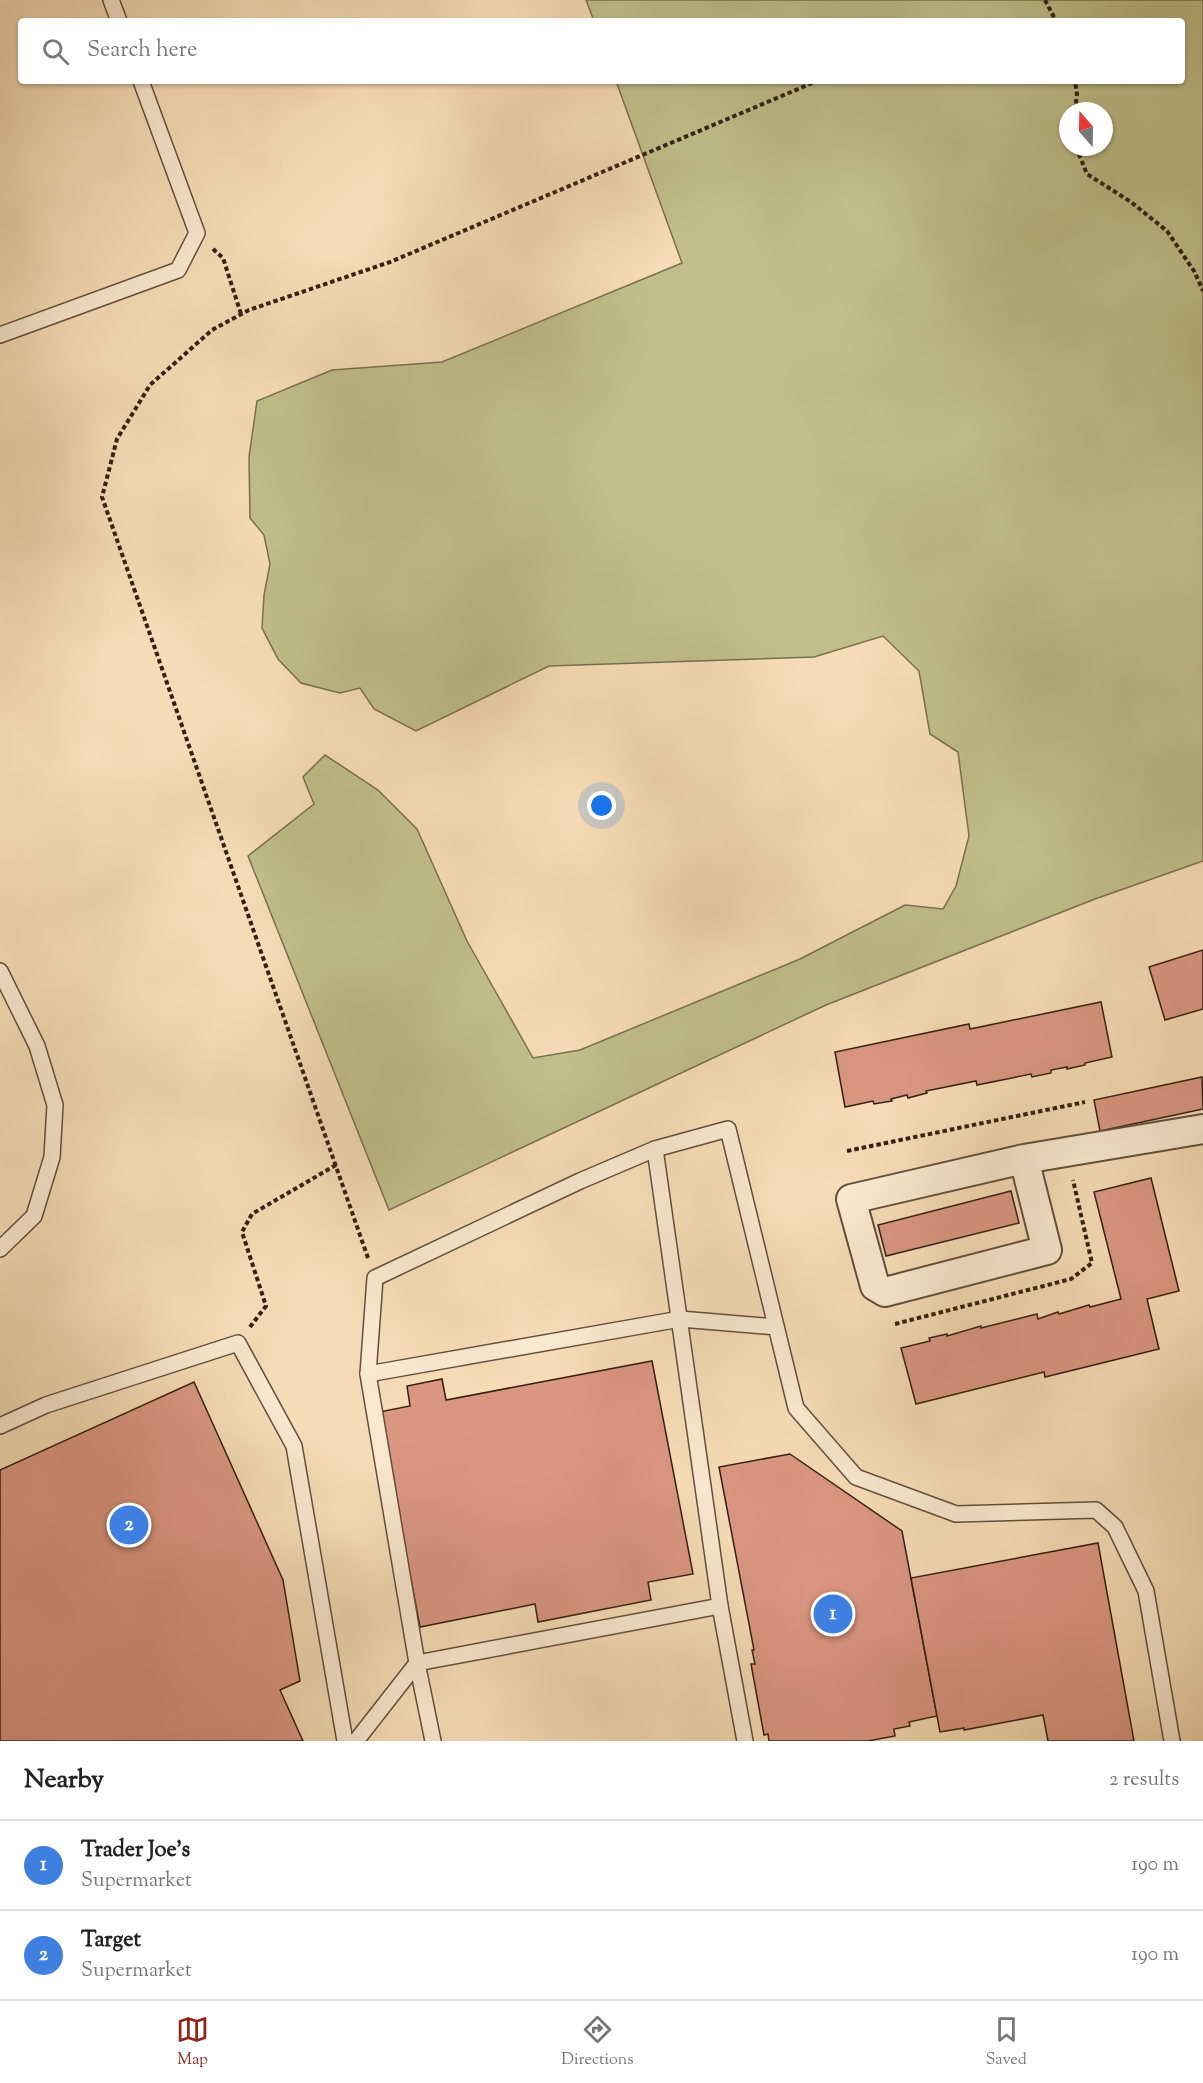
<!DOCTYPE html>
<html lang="en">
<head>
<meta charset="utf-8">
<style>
  body { margin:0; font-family:"Sorts Mill Goudy",serif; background:#f2f2f2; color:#222 }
  .compass { position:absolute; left:1059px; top:102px; width:54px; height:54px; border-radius:50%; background:#fff; box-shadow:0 2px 4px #0004; rotate:340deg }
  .you { position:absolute; left:602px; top:806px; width:21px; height:21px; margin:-15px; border:4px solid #fff; border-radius:50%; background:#1a73e8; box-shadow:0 0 0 9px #1a73e833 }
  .badge { display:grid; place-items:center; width:39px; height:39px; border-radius:50%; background:#8f2418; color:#fff; font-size:20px; font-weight:700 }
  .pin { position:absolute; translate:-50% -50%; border:3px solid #fff; box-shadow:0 2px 6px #0006 }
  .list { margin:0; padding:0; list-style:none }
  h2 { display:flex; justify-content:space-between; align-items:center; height:78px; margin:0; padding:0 24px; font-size:26px }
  h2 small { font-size:20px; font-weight:400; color:#767676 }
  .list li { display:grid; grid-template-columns:39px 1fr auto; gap:18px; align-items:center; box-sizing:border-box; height:90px; padding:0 24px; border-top:2px solid #e0e0e0 }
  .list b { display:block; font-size:22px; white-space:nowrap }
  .list p { margin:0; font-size:20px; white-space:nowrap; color:#767676 }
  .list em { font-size:20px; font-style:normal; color:#767676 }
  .icon { flex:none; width:33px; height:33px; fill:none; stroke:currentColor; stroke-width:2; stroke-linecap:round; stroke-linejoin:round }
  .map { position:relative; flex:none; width:1203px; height:1741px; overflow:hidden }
  .search { position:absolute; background:#fff; box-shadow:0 2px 4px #0004; left:18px; right:18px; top:18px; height:66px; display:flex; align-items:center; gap:15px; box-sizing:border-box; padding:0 21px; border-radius:6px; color:#767676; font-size:22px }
  .sheet { height:258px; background:#fff }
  nav { display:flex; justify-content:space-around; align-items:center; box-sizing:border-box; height:84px; border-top:2px solid #e0e0e0; background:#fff; font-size:16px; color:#767676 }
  nav a { display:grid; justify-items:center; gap:3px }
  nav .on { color:#8f2418 }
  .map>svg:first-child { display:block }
  .green { fill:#c0bf8b; stroke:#797050; stroke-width:1.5; fill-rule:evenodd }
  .building { fill:#db9682; stroke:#322015; stroke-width:1.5 }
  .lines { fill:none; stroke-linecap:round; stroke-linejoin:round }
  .lane-casing { stroke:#634f3d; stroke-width:18 }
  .street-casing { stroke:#634f3d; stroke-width:32 }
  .path { stroke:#322015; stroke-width:4; stroke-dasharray:4.5 3; stroke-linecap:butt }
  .lane { stroke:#f9e8d0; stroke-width:15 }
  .street { stroke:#f9e8d0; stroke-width:28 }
</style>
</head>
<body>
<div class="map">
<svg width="1203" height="1741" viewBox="0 0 1203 1741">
  <rect width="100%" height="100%" fill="#f6dcb6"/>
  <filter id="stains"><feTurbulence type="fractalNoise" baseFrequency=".00333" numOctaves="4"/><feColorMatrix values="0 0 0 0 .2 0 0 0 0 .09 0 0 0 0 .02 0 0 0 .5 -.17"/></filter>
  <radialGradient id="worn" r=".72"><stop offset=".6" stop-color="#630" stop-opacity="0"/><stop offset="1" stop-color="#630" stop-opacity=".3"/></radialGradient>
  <path class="green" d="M586 0H1203V861L1095 899 826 1005 389 1210 248 856 314 804 303 777 325 755 378 790 417 829 467 941 533 1058 580 1050 800 959 905 905 943 909 956 886 969 836 958 752 930 734 919 671 883 636 814 657 549 666 416 731 374 709 360 688 340 693 301 683 278 659 262 628 264 595 270 564 264 535 250 518 249 457 257 401 332 370 442 362 682 263 616 81H1182V21H594ZM1068 111H1104V147H1068Z"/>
  <g class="building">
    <polygon points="1203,950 1203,1009 1165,1020 1149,967"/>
    <polygon points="1101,1002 1112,1057 1085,1063 1085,1065 1067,1069 1067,1067 1051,1070 1051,1073 1032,1077 1031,1074 977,1085 976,1081 926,1091 927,1093 908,1098 907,1095 891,1099 892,1101 874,1104 873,1101 845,1107 835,1052 969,1024 970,1029"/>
    <polygon points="1202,1077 1203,1109 1100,1131 1094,1100"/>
    <polygon points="1151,1178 1179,1291 1147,1299 1159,1349 1045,1377 1044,1372 916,1404 901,1348 930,1341 929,1338 947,1334 947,1336 981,1326 981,1328 1037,1314 1038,1319 1058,1312 1059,1314 1089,1305 1090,1307 1121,1299 1094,1192"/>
    <polygon points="1011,1191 1019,1223 886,1256 878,1225"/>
    <polygon points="652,1361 693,1574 648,1582 651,1600 538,1622 535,1604 420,1627 379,1412 410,1406 407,1386 442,1379 446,1400"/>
    <polygon points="194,1382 283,1580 300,1681 280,1690 303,1741 0,1741 0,1470"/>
    <polygon points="790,1454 902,1531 937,1716 909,1722 910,1726 894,1729 895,1736 868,1741 769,1741 768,1734 764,1735 751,1664 755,1664 752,1650 754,1650 719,1467"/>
    <polygon points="1098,1543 1134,1741 1048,1741 1043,1715 964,1730 964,1728 940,1732 911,1578"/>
  </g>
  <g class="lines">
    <g class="lane-casing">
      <g id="lane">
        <polyline points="111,0 119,21"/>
        <polyline points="0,335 178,270 197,233 141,81"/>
        <polyline points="0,971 37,1046 55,1105 52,1157 34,1216 0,1249"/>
        <polyline points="655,1149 720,1606 745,1741"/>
        <polyline points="368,1374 680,1319 776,1327"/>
        <polyline points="0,1426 46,1405 238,1343 294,1446 345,1741"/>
        <polyline points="356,1741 417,1663 720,1606"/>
        <polyline points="433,1741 417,1663 368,1374 375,1278 580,1181 655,1149 728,1129 796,1408 856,1477 956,1514 1096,1510 1115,1527 1146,1591 1172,1741"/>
      </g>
    </g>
    <g class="street-casing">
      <polyline id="street" points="1024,1159 1047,1250 885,1292 875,1286 851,1199 1024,1159 1203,1129"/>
    </g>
    <g class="path">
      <polyline points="1045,0 1056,21"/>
      <polyline points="1075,111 1077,94 1075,81"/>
      <polyline points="1076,147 1087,174 1131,202 1167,231 1194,271 1203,291"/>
      <polyline points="213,249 223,258 241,314"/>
      <polyline points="847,1151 1085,1102"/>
      <polyline points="368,1258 102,497 117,439 150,385 212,330 249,310 390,262 817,81"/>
      <polyline points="895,1324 1071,1279 1092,1263 1073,1180"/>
      <polyline points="250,1327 266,1306 242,1232 252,1214 336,1165"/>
    </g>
    <use href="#lane" class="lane"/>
    <use href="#street" class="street"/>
  </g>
  <rect width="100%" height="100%" filter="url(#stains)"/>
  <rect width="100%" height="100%" fill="url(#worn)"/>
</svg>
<svg class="compass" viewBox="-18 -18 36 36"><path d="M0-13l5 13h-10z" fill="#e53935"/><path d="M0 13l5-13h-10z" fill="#767676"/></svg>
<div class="you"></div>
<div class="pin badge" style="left:833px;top:1614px;background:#3f7fe0">1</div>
<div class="pin badge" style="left:129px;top:1525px;background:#3f7fe0">2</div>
<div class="search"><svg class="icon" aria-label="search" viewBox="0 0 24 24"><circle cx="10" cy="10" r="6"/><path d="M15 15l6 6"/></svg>Search here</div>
</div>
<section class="sheet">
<h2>Nearby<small>2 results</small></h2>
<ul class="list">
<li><span class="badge" style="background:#3f7fe0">1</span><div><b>Trader Joe's</b><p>Supermarket</p></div><em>190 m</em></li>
<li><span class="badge" style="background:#3f7fe0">2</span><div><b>Target</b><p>Supermarket</p></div><em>190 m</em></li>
</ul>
</section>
<nav>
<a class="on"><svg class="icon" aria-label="map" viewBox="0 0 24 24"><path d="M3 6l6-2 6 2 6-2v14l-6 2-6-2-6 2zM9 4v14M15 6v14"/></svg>Map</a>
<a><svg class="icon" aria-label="directions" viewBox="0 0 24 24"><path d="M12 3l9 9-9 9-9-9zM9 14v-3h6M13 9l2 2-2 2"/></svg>Directions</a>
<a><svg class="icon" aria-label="saved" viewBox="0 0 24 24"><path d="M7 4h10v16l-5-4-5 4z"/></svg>Saved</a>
</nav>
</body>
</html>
